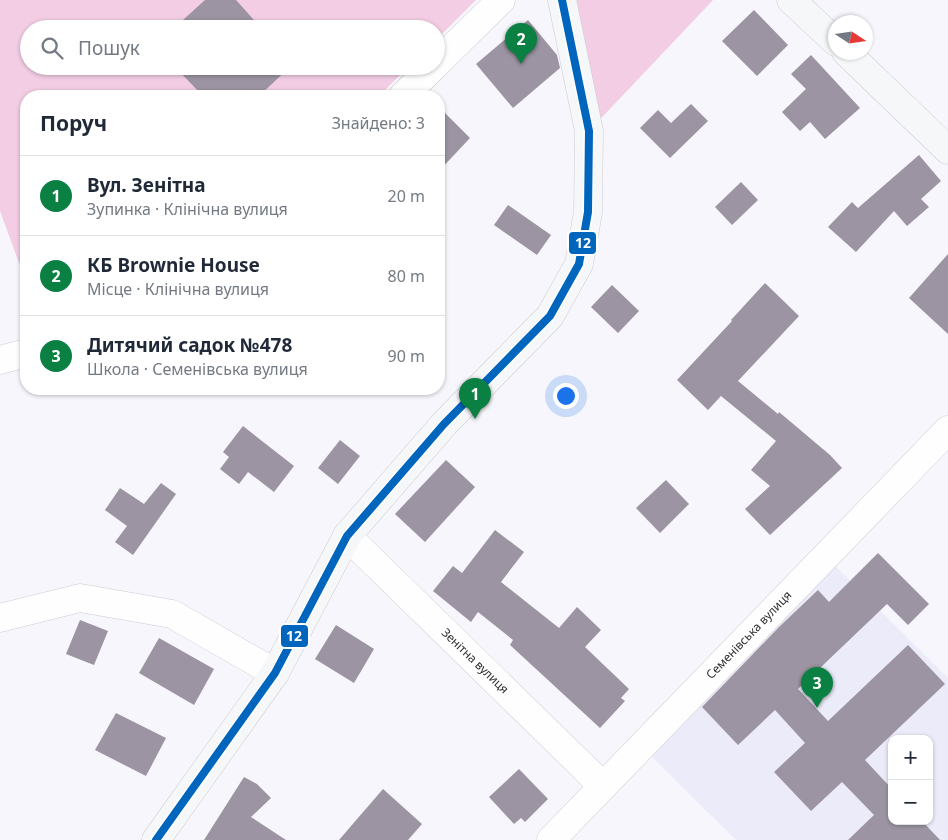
<!DOCTYPE html>
<html lang="uk">
<head>
<meta charset="utf-8">
<style>
  body { margin:0; font-family:"Noto Sans",sans-serif; background:#f6f6f7; color:#1f2937 }
  .controls { position:absolute; right:15px; bottom:15px; display:grid; overflow:hidden; border-radius:10px; box-shadow:0 1px 4px #0004 }
  .controls button { width:45px; height:45px; display:grid; place-items:center; padding:0; border:0; border-bottom:1px solid #e0e1e3; background:#fff; color:#1f2937; font:25px sans-serif }
  .compass { position:absolute; left:828px; top:15px; width:45px; height:45px; border-radius:50%; background:#fff; box-shadow:0 1px 4px #0004; rotate:102deg }
  .you { position:absolute; left:565px; top:395px; width:18px; height:18px; margin:-12px; border:4px solid #fff; border-radius:50%; background:#1a73e8; box-shadow:0 0 0 8px #1a73e833 }
  .badge { display:grid; place-items:center; width:32px; height:32px; border-radius:50%; background:#0b8043; color:#fff; font-size:16px; font-weight:700 }
  .pin { position:absolute; translate:-50% -41px; filter:drop-shadow(0 1px 2px #0008) }
  .pin::after { content:''; position:absolute; top:26px; width:18px; height:15px; background:inherit; clip-path:polygon(0 0,100% 0,50% 100%) }
  .list { margin:0; padding:0; list-style:none }
  h2 { display:flex; justify-content:space-between; align-items:center; height:65px; margin:0; padding:0 20px; font-size:21px }
  h2 small { font-size:16px; font-weight:400; color:#747a83 }
  .list li { display:grid; grid-template-columns:32px 1fr auto; gap:15px; align-items:center; box-sizing:border-box; height:80px; padding:0 20px; border-top:1px solid #e0e1e3 }
  .list b { display:block; font-size:19px; white-space:nowrap }
  .list p { margin:0; font-size:16px; white-space:nowrap; color:#747a83 }
  .list em { font-size:16px; font-style:normal; color:#747a83 }
  .icon { flex:none; width:28px; height:28px; fill:none; stroke:currentColor; stroke-width:2; stroke-linecap:round; stroke-linejoin:round }
  .map { position:relative; flex:none; width:948px; height:840px; overflow:hidden }
  .search { position:absolute; background:#fff; box-shadow:0 1px 4px #0004; left:20px; top:20px; width:425px; height:55px; display:flex; align-items:center; gap:12px; box-sizing:border-box; padding:0 18px; border-radius:28px; color:#747a83; font-size:19px }
  .panel { position:absolute; background:#fff; box-shadow:0 1px 4px #0004; left:20px; top:90px; width:425px; height:305px; border-radius:20px }
  .map>svg:first-child { display:block }
  .built { fill:#ebebf9; fill-rule:evenodd }
  .green { fill:#f2cde3 }
  .building { fill:#9c94a2 }
  .lines { fill:none; stroke-linecap:round; stroke-linejoin:round }
  .street-casing { stroke:#cdcdd2; stroke-width:29 }
  .secondary-casing { stroke:#cdcdd2; stroke-width:29 }
  .street { stroke:#fefeff; stroke-width:28 }
  .secondary { stroke:#f6f7f9; stroke-width:28 }
  .bus-1-casing { stroke:#fff; stroke-width:11 }
  .bus-1 { stroke:#0065bd; stroke-width:8 }
  .labels { text-anchor:middle; stroke-width:5; stroke-linejoin:round; paint-order:stroke }
  .street-label { font-size:12px; fill:#2e2e32; stroke:#fff }
  .line-badge { stroke:#fff; stroke-width:2 }
  .badge-label { font-size:14px; text-anchor:middle; font-weight:bold; fill:#fff }
</style>
</head>
<body>
<div class="map">
<svg width="948" height="840" viewBox="0 0 948 840">
  <rect width="100%" height="100%" fill="#f6f6fc"/>
  <path class="built" d="M831 562 948 678V840H736L645 750ZM892 739H929V821H892Z"/>
  <g class="green">
    <polygon points="0,0 476,0 436,40 436,29 29,29 29,66 409,66 379,96 26,96 26,282 0,211"/>
    <polygon points="562,0 713,0 589,131"/>
  </g>
  <g class="building">
    <polygon points="205,0 236,0 262,29 173,29"/>
    <polygon points="754,10 788,45 757,76 722,41"/>
    <polygon points="528,20 557,55 560,68 513,108 476,64"/>
    <polygon points="811,55 860,108 825,139 810,122 800,131 782,112 806,89 791,74"/>
    <polygon points="174,66 291,66 259,96 203,96"/>
    <polygon points="691,104 708,121 670,158 640,128 658,110 671,123"/>
    <polygon points="439,107 470,138 439,171"/>
    <polygon points="919,155 941,181 921,199 929,207 907,226 894,211 856,252 828,227 852,202 858,208"/>
    <polygon points="741,182 758,200 732,225 715,207"/>
    <polygon points="508,205 551,235 537,255 494,225"/>
    <polygon points="948,254 948,334 909,298"/>
    <polygon points="765,283 799,316 738,381 778,414 779,412 830,455 842,468 770,535 745,509 770,486 751,470 776,441 721,396 708,410 677,380 732,321 731,320"/>
    <polygon points="612,285 639,311 618,333 591,307"/>
    <polygon points="243,426 294,466 274,492 248,472 239,484 220,469 229,457 223,452"/>
    <polygon points="340,440 360,456 338,484 318,468"/>
    <polygon points="446,460 475,487 425,542 395,514"/>
    <polygon points="666,480 689,504 660,533 636,508"/>
    <polygon points="161,483 176,494 133,555 115,542 127,526 105,510 120,488 144,504"/>
    <polygon points="495,530 524,552 501,582 559,628 577,607 601,630 585,647 629,689 621,698 625,701 600,728 510,645 513,640 478,612 471,622 433,591 453,566 462,573"/>
    <polygon points="878,553 929,604 908,625 887,604 798,689 828,721 908,645 945,684 865,760 892,789 892,821 922,821 940,840 848,840 874,815 842,782 811,811 774,772 805,743 775,710 738,745 702,707 779,627 818,590 829,602"/>
    <polygon points="80,620 108,631 94,665 66,654"/>
    <polygon points="336,625 374,649 354,683 315,659"/>
    <polygon points="159,638 214,669 194,705 139,673"/>
    <polygon points="116,713 166,738 146,776 95,750"/>
    <polygon points="519,769 548,799 525,822 521,818 514,824 489,797"/>
    <polygon points="244,777 257,784 271,798 251,817 286,840 204,840"/>
    <polygon points="383,789 422,824 408,840 339,840"/>
  </g>
  <g class="lines">
    <g class="street-casing">
      <g id="street">
        <polyline points="436,64 501,0"/>
        <polyline points="403,96 434,66"/>
        <polyline points="0,360 26,353"/>
        <polyline points="347,536 603,786"/>
        <polyline points="0,618 80,598 172,614 275,673"/>
        <polyline points="551,840 948,430"/>
      </g>
    </g>
    <g class="secondary-casing">
      <g id="secondary">
        <polyline points="791,0 836,42"/>
        <polyline points="846,52 948,150"/>
        <polyline points="156,840 275,673 347,536 444,424 550,316 579,264 588,212 589,131 562,0"/>
      </g>
    </g>
    <use href="#street" class="street"/>
    <use href="#secondary" class="secondary"/>
    <g class="bus-1-casing">
      <polyline id="bus-1" points="156,840 275,673 347,536 444,424 550,316 579,264 588,212 589,131 562,0"/>
    </g>
    <use href="#bus-1" class="bus-1"/>
  </g>
  <g class="labels">
    <g class="street-label">
      <text transform="translate(749 635) rotate(-46)" y="4">Семенівська вулиця</text>
      <text transform="translate(475 661) rotate(44)" y="4">Зенітна вулиця</text>
    </g>
  </g>
  <g class="line-badge">
    <rect x="568" y="231" width="29" height="24" rx="5" fill="#0065bd"/>
    <rect x="280" y="624" width="29" height="24" rx="5" fill="#0065bd"/>
  </g>
  <g class="badge-label">
    <text x="583" y="248">12</text>
    <text x="294" y="641">12</text>
  </g>
</svg>
<div class="controls">
<button>+</button>
<button>−</button>
</div>
<svg class="compass" viewBox="-18 -18 36 36"><path d="M0-13l5 13h-10z" fill="#e53935"/><path d="M0 13l5-13h-10z" fill="#747a83"/></svg>
<div class="you"></div>
<div class="pin badge" style="left:475px;top:419px">1</div>
<div class="pin badge" style="left:521px;top:64px">2</div>
<div class="pin badge" style="left:817px;top:708px">3</div>
<div class="search"><svg class="icon" aria-label="search" viewBox="0 0 24 24"><circle cx="10" cy="10" r="6"/><path d="M15 15l6 6"/></svg>Пошук</div>
<section class="panel">
<h2>Поруч<small>Знайдено: 3</small></h2>
<ul class="list">
<li><span class="badge">1</span><div><b>Вул. Зенітна</b><p>Зупинка · Клінічна вулиця</p></div><em>20 m</em></li>
<li><span class="badge">2</span><div><b>КБ Brownie House</b><p>Місце · Клінічна вулиця</p></div><em>80 m</em></li>
<li><span class="badge">3</span><div><b>Дитячий садок №478</b><p>Школа · Семенівська вулиця</p></div><em>90 m</em></li>
</ul>
</section>
</div>
</body>
</html>
